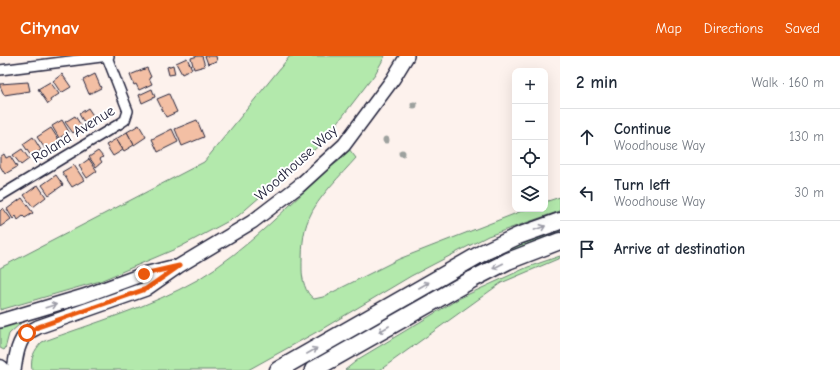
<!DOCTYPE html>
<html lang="en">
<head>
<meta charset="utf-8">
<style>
  body { margin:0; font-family:"Comic Neue",sans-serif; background:#f6f6f7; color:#1f2937 }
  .controls { position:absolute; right:12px; top:12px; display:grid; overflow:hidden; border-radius:8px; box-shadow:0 4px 16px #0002 }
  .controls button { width:36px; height:36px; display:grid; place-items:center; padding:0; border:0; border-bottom:1px solid #e0e1e3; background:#fff; color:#1f2937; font:20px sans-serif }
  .stop { position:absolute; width:12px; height:12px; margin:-9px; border:3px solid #ea580c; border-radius:50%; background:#fff }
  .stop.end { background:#ea580c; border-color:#fff; box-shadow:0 1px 4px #0008 }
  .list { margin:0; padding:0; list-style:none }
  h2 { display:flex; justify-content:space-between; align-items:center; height:52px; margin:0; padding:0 16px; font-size:17px }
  h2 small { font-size:13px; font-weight:400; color:#747a83 }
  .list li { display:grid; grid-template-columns:26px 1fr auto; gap:12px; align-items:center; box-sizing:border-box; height:56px; padding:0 16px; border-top:1px solid #e0e1e3 }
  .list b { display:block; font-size:15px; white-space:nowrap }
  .list p { margin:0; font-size:13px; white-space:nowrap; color:#747a83 }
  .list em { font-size:13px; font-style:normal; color:#747a83 }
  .icon { flex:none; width:22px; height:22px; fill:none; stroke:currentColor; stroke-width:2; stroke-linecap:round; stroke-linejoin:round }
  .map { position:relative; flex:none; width:560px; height:314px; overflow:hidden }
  header { display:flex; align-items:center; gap:24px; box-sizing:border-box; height:56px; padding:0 20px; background:#ea580c; color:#fff }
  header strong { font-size:19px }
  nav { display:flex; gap:22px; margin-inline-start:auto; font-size:14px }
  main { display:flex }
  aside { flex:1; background:#fff }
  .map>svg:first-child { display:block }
  .green { fill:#b3e9ac; stroke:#6a8674 }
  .building { fill:#f3bfa4; stroke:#22223b }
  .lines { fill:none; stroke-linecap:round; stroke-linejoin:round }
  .street-casing { stroke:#22223b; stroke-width:12 }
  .primary-casing { stroke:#22223b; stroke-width:16 }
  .highway-casing { stroke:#22223b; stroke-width:19 }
  .street { stroke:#fff; stroke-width:9 }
  .primary { stroke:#fff; stroke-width:13 }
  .highway { stroke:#fff; stroke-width:16 }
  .tree { fill:#9da19e }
  .oneway { stroke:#9c9ca7 }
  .route { stroke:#ea580c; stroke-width:5 }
  .labels { text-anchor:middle; stroke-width:4; stroke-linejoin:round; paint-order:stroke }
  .street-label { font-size:15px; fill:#22223b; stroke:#fff }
</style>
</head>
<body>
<header>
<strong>Citynav</strong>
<nav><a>Map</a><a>Directions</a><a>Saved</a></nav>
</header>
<main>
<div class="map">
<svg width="560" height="314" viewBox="0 0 560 314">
  <rect width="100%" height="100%" fill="#fdf2ed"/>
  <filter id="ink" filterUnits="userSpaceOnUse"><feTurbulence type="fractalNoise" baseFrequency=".025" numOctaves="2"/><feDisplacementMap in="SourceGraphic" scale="8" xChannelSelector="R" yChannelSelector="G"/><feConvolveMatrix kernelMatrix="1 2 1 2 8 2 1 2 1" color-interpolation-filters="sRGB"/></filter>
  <g filter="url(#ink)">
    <g class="green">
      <polygon points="290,0 385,0 375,18 322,87 238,160 180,191 100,225 0,254 0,212 204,106"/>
      <path d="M349 93 356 102C342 118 317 142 309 162 302 177 302 196 302 213 302 223 305 237 314 243L323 241 399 203 527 153H545V146L560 141V155L488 180 411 220 322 273 248 314H32C30 303 34 294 42 286 93 267 150 251 197 224 247 194 287 151 329 112L339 105Z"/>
      <path d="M560 170V176C486 201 421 244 355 284L341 291V288L346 284 504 192Z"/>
      <polygon points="560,200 560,202 501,227 380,314 345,314 360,302 460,242 528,211"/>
      <polygon points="20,264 21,267 9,278 5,293 4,294 0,292 0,270"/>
    </g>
    <g class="building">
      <polygon points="198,0 202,0 205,10 194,13 191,2"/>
      <polygon points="205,0 216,0 217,5 208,8"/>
      <polygon points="187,2 192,13 182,18 176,7"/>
      <polygon points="173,9 175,18 169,19 167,11"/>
      <polygon points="147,12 151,21 149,22 152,28 139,34 136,28 134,29 130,19"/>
      <polygon points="62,18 71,31 61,37 53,25"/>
      <polygon points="95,18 101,32 89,38 83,24"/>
      <polygon points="28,26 30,35 4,39 0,30 0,28"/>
      <polygon points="50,26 59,38 50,44 51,46 48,48 38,33"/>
      <polygon points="152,33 155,41 142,47 139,39"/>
      <polygon points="169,38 177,56 166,61 157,43"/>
      <polygon points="88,52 96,64 86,70 79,58"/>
      <polygon points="75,60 82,71 73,77 65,66"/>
      <polygon points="62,64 69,76 59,82 52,70"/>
      <polygon points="197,64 204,81 182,90 175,73"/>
      <polygon points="139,69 146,81 134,89 127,76"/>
      <polygon points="51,72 60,86 46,94 37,81"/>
      <polygon points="172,73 178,86 158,96 152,83"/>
      <polygon points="127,76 134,89 124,95 116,83"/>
      <polygon points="33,81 41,94 31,100 23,88"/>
      <polygon points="116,83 123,94 113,100 106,89"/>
      <polygon points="22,93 29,103 21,109 13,99"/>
      <polygon points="98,95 103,101 100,103 102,106 96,111 89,101"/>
      <polygon points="4,98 6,102 10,100 17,111 5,118 0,110 0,101"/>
      <polygon points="89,103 97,115 87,122 79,110"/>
      <polygon points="74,109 84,124 72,131 62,116"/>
      <polygon points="56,119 63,129 49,139 42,129"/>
      <polygon points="38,129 46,141 33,151 24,139"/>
      <polygon points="22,142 33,157 25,162 23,160 18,164 16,160 13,163 7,153"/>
      <polygon points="3,152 11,163 0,171 0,155"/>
    </g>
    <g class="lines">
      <g class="street-casing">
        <g id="street">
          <polyline points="0,14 109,0"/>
          <polyline points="0,140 119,68 125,64 128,55 107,1"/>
        </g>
      </g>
      <g class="primary-casing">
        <g id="primary">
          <polyline points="0,265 84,240 144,218 172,211"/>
          <path d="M14 314C16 302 17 287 27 277 30 275 35 273 38 271L146 233 179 210 252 166 299 130 344 89 393 23 407 0"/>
        </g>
      </g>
      <g class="highway-casing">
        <g id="highway">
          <polyline points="0,312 2,314"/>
          <polyline points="278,314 484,196 518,180 560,165"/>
          <polyline points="313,314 473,223 508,205 560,185"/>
        </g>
      </g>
      <use href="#street" class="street"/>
      <use href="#primary" class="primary"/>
      <use href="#highway" class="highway"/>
    </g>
    <g class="tree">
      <circle cx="414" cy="49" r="3.5"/>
      <circle cx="386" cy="84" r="3.5"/>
      <circle cx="402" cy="97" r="3.5"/>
    </g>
    <defs><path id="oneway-shaft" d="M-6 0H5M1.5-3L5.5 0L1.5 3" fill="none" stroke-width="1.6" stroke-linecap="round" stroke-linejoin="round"/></defs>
    <g class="oneway">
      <use href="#oneway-shaft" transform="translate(540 172) rotate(-20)"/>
      <use href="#oneway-shaft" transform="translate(498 210) rotate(153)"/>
      <use href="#oneway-shaft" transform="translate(424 229) rotate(-30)"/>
      <use href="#oneway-shaft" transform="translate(51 250) rotate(-17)"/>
      <use href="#oneway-shaft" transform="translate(384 273) rotate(150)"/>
      <use href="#oneway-shaft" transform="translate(312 295) rotate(-30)"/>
    </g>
  </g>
  <g class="lines" filter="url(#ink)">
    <polyline class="route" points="27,277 38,271 146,233 179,210 144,218"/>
  </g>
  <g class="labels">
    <g class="street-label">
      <text transform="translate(73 78) rotate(-32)" y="5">Roland Avenue</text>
      <text transform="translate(296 107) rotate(-42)" y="5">Woodhouse Way</text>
    </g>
  </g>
</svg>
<div class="controls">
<button>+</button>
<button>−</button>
<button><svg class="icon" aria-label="locate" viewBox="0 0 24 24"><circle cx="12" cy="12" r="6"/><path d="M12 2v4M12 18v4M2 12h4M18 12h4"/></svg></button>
<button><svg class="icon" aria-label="layers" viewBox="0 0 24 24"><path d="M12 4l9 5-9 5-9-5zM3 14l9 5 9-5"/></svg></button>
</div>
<div class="stop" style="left:27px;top:277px"></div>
<div class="stop end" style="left:144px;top:218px"></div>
</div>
<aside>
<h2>2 min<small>Walk · 160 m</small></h2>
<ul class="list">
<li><svg class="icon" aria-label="ahead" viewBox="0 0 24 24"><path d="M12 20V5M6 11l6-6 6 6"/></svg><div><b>Continue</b><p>Woodhouse Way</p></div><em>130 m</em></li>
<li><svg class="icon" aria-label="left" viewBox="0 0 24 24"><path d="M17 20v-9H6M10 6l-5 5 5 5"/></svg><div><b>Turn left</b><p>Woodhouse Way</p></div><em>30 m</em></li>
<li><svg class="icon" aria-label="arrive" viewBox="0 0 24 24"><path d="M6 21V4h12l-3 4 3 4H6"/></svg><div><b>Arrive at destination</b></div></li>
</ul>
</aside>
</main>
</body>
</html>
